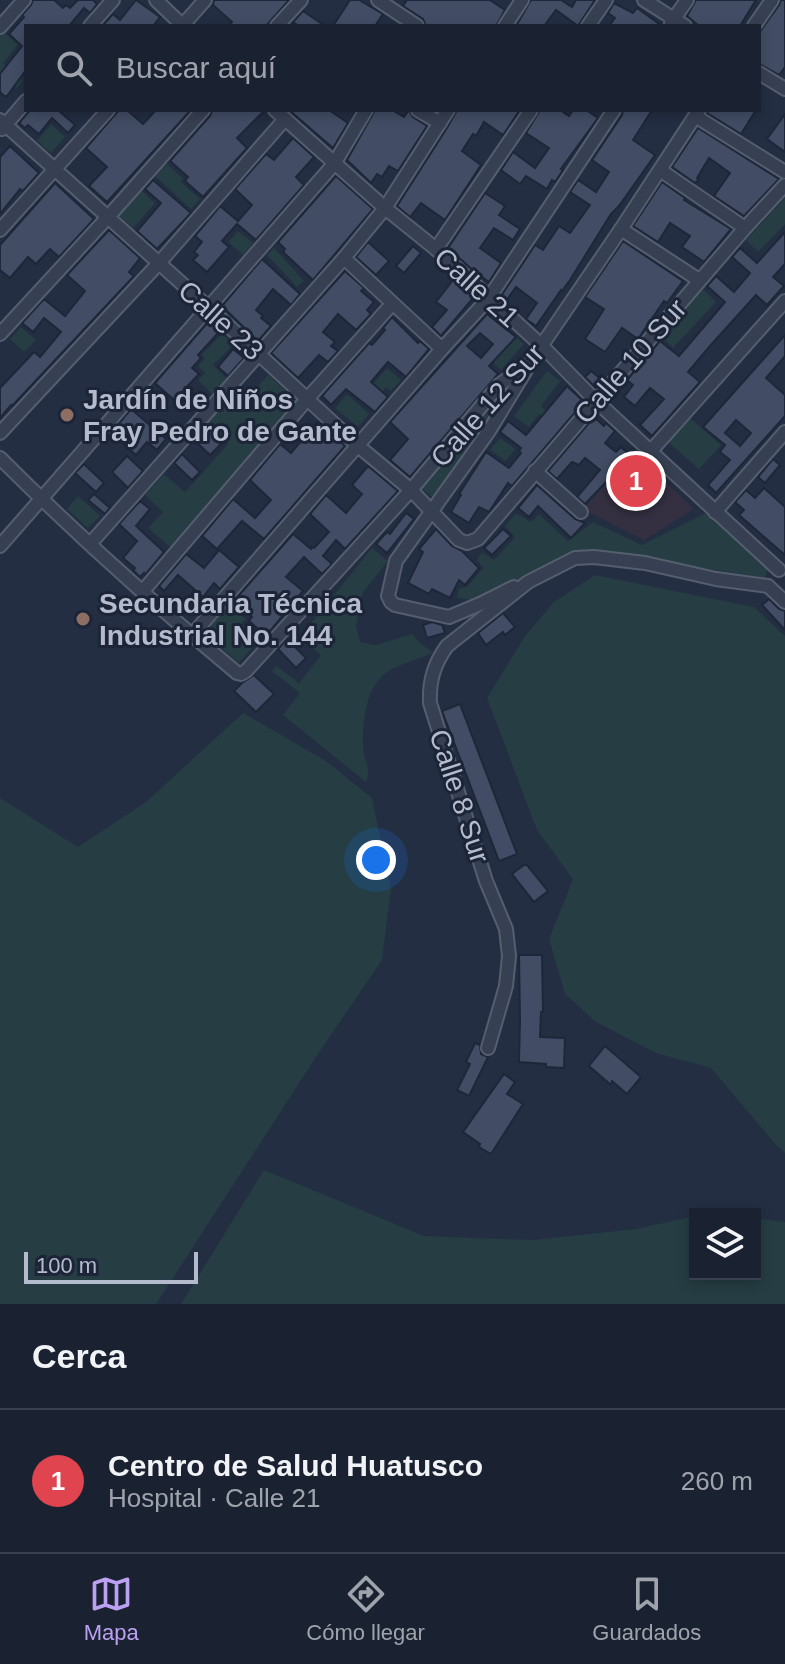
<!DOCTYPE html>
<html lang="es">
<head>
<meta charset="utf-8">
<style>
  body { margin:0; font-family:Helvetica,sans-serif; background:#272f3e; color:#f1f3f6 }
  .controls { position:absolute; right:24px; bottom:24px; display:grid; overflow:hidden; border-radius:0px; box-shadow:0 4px 12px #0003 }
  .controls button { width:72px; height:72px; display:grid; place-items:center; padding:0; border:0; border-bottom:2px solid #383f4d; background:#1a2232; color:#f1f3f6; font:40px sans-serif }
  .scale { position:absolute; left:24px; bottom:20px; width:174px; box-sizing:border-box; padding-left:8px; border:4px solid #b4bbcc; border-top:0; font-size:22px; line-height:28px; white-space:nowrap; color:#b4bbcc; -webkit-text-stroke:6px #1c2537; paint-order:stroke }
  .you { position:absolute; left:376px; top:860px; width:28px; height:28px; margin:-20px; border:6px solid #fff; border-radius:50%; background:#1a73e8; box-shadow:0 0 0 12px #1a73e833 }
  .badge { display:grid; place-items:center; width:52px; height:52px; border-radius:50%; background:#bca0f2; color:#fff; font-size:26px; font-weight:700 }
  .pin { position:absolute; translate:-50% -50%; border:4px solid #fff; box-shadow:0 2px 8px #0006 }
  .list { margin:0; padding:0; list-style:none }
  h2 { display:flex; justify-content:space-between; align-items:center; height:104px; margin:0; padding:0 32px; font-size:34px }
  h2 small { font-size:26px; font-weight:400; color:#9fa4ac }
  .list li { display:grid; grid-template-columns:52px 1fr auto; gap:24px; align-items:center; box-sizing:border-box; height:144px; padding:0 32px; border-top:2px solid #383f4d }
  .list b { display:block; font-size:30px; white-space:nowrap }
  .list p { margin:0; font-size:26px; white-space:nowrap; color:#9fa4ac }
  .list em { font-size:26px; font-style:normal; color:#9fa4ac }
  .icon { flex:none; width:44px; height:44px; fill:none; stroke:currentColor; stroke-width:2; stroke-linecap:round; stroke-linejoin:round }
  .map { position:relative; flex:none; width:785px; height:1304px; overflow:hidden }
  .search { position:absolute; background:#1a2232; box-shadow:0 4px 12px #0003; left:24px; right:24px; top:24px; height:88px; display:flex; align-items:center; gap:20px; box-sizing:border-box; padding:0 28px; border-radius:0px; color:#9fa4ac; font-size:30px }
  .sheet { height:248px; background:#1a2232 }
  nav { display:flex; justify-content:space-around; align-items:center; box-sizing:border-box; height:112px; border-top:2px solid #383f4d; background:#1a2232; font-size:22px; color:#9fa4ac }
  nav a { display:grid; justify-items:center; gap:4px }
  nav .on { color:#bca0f2 }
  .map>svg:first-child { display:block }
  .medical { fill:#343042 }
  .green { fill:#253d43 }
  .building { fill:#424d65; stroke:#1e2739; stroke-width:2; fill-rule:evenodd }
  .lines { fill:none; stroke-linecap:round; stroke-linejoin:round }
  .minor-casing { stroke:#555e6f; stroke-width:16 }
  .minor { stroke:#374052; stroke-width:12 }
  .education-dot { fill:#8d6e63; stroke:#1c2537; stroke-width:3 }
  .labels { text-anchor:middle; stroke-width:6; stroke-linejoin:round; paint-order:stroke }
  .street-label { font-size:28px; fill:#b4bbcc; stroke:#1c2537 }
  .poi-label { font-size:28px; font-weight:bold; fill:#b4bbcc; stroke:#1c2537; text-anchor:start }
</style>
</head>
<body>
<div class="map">
<svg width="785" height="1304" viewBox="0 0 785 1304">
  <rect width="100%" height="100%" fill="#232e42"/>
  <polygon class="medical" points="634,453 694,509 644,540 583,509"/>
  <g class="green">
    <polygon points="3,31 18,45 3,63 23,81 17,88 0,73 0,35"/>
    <polygon points="51,124 65,137 51,153 37,141"/>
    <polygon points="165,162 183,179 181,182 200,199 191,209 154,175"/>
    <polygon points="140,189 155,203 133,228 118,215"/>
    <polygon points="785,198 785,224 758,252 746,240"/>
    <polygon points="238,231 253,243 243,255 228,242"/>
    <polygon points="274,248 304,281 297,287 267,255"/>
    <polygon points="703,289 716,302 673,348 660,335"/>
    <polygon points="21,327 36,340 24,352 10,339"/>
    <polygon points="222,334 233,345 213,365 227,379 212,394 198,380 205,373 198,366 205,359 201,355"/>
    <polygon points="515,336 524,344 501,370 492,362"/>
    <polygon points="387,368 401,380 391,391 386,387 379,395 368,384 371,381 374,383"/>
    <polygon points="547,371 560,381 541,406 565,424 561,430 539,414 529,427 514,416"/>
    <polygon points="268,375 300,404 170,547 148,528 163,512 145,495 164,474 185,492 228,444 204,421 230,392 242,403"/>
    <path d="M509 385C495 427 460 462 433 497L422 489 492 402Z"/>
    <polygon points="347,394 369,414 358,427 335,408"/>
    <polygon points="690,418 721,445 699,469 668,442"/>
    <polygon points="500,438 515,449 506,461 490,450"/>
    <polygon points="78,496 100,516 88,528 67,509"/>
    <polygon points="516,513 531,522 539,514 568,541 593,522 642,545 706,513 768,566 765,578 596,551 574,552 559,558 526,577 474,600 457,598 459,588 467,587 483,568 477,560 482,552 494,560 515,537 505,526"/>
    <path d="M372 548 388 561 363 592 356 626 360 642 375 645 412 634 418 641 433 653C418 659 399 664 386 673 365 689 363 721 363 745 363 760 372 766 366 782L283 715 300 693 272 671 276 666 299 683 321 655 300 637Z"/>
    <polygon points="595,575 754,607 785,636 785,1153 777,1146 711,1068 656,1053 596,1022 565,994 549,939 573,879 537,830 487,698 525,636 554,602"/>
    <polygon points="228,604 246,619 240,626 258,641 239,663 203,632"/>
    <polygon points="243,713 326,761 372,798 391,889 382,960 318,1054 156,1304 0,1304 0,798 78,847 146,802"/>
    <polygon points="264,1170 424,1236 533,1240 636,1229 695,1216 695,1274 755,1274 755,1218 785,1222 785,1304 181,1304"/>
  </g>
  <g class="building">
    <polygon points="33,0 54,0 63,8 66,5 70,8 77,1 76,0 93,0 97,4 90,13 84,8 69,26 26,26 26,70 7,96 4,96 0,92 0,74 22,46 9,34 24,17 22,15 31,5"/>
    <polygon points="136,0 160,17 153,26 103,25 113,14 120,20"/>
    <polygon points="214,0 289,0 266,26 228,26 232,22 213,5"/>
    <polygon points="350,0 359,0 383,14 375,26 333,26"/>
    <polygon points="407,0 490,0 505,10 496,26 426,26 423,19 403,6"/>
    <polygon points="531,0 561,0 572,7 576,0 595,0 578,26 556,10 544,26 516,26"/>
    <polygon points="696,0 756,0 740,26 699,26 687,16"/>
    <polygon points="781,0 785,0 785,67 779,75 759,64 759,33 779,5"/>
    <polygon points="614,3 633,13 637,8 662,26 609,26 615,18 608,13"/>
    <polygon points="303,11 325,26 299,26 293,22"/>
    <polygon points="30,110 58,110 75,125 68,133 52,118 39,134 28,125 25,128 19,123"/>
    <polygon points="119,110 127,110 143,124 156,110 191,110 107,202 89,186 107,167 86,148"/>
    <polygon points="212,110 265,110 237,138 247,148 203,197 185,181 188,177 170,161 210,116"/>
    <polygon points="289,110 329,110 348,123 333,148"/>
    <polygon points="375,110 392,110 404,117 409,110 413,117 427,126 398,171 389,166 382,177 377,174 371,183 347,160"/>
    <polygon points="457,110 520,110 503,135 484,122 476,136 473,134 462,151 481,165 445,220 421,203 410,217 397,206 447,128"/>
    <polygon points="540,110 560,110 569,116 573,110 586,110 598,118 561,169 563,170 555,182 552,180 547,189 526,176 520,184 501,170 513,152 535,168 549,148 526,133"/>
    <polygon points="623,110 652,110 633,140 655,155 619,206 611,214 570,280 562,291 561,290 536,326 526,319 537,303 516,287 506,301 501,296 535,245 543,250 559,226 570,233 590,205 570,192 578,180 596,192 609,172 592,160 622,115"/>
    <polygon points="708,110 756,110 741,134 707,113"/>
    <polygon points="785,114 785,152 767,139"/>
    <polygon points="698,128 779,179 744,216 714,196 730,173 709,158 697,178 699,179 695,183 672,167"/>
    <polygon points="293,138 314,157 296,177 304,185 256,240 237,224 222,241 229,247 207,272 193,260 198,255 194,252 202,242 195,236 220,206 238,221 252,205 235,189 266,154 274,160"/>
    <polygon points="10,146 39,173 23,191 20,189 0,214 0,157"/>
    <polygon points="336,176 373,209 313,280 283,252 285,249 278,242"/>
    <polygon points="153,180 191,213 157,249 137,231 161,203 145,189"/>
    <polygon points="662,182 685,198 684,200 731,229 704,262 682,247 690,236 670,223 658,242 633,226"/>
    <polygon points="55,183 94,219 59,257 50,249 36,264 28,257 10,278 0,270 0,245"/>
    <polygon points="485,193 505,206 499,215 520,229 513,240 494,228 480,248 501,263 489,282 475,272 448,248"/>
    <polygon points="109,230 140,258 129,272 134,276 12,406 11,405 0,418 0,388 34,352 40,357 61,332 44,318 33,332 22,323 44,299 65,316 85,291 67,275"/>
    <polygon points="785,232 785,264 773,277 784,286 767,305 756,295 710,346 688,372 700,382 652,436 640,425 664,399 650,388 635,406 624,397 633,385 627,380 660,341 679,356 725,302 707,286 716,276 734,292 750,273 732,257 740,248 757,263"/>
    <polygon points="623,241 683,281 667,303 664,301 638,339 622,328 605,352 585,339 604,309 585,297"/>
    <polygon points="368,242 389,261 376,275 356,257"/>
    <polygon points="413,246 421,253 404,273 396,266"/>
    <polygon points="262,259 300,294 291,305 273,289 256,310 263,316 261,318 271,326 258,341 222,306"/>
    <polygon points="345,271 364,288 361,291 374,302 367,310 371,314 356,330 338,314 323,332 335,342 331,346 338,351 328,362 319,355 298,378 271,353"/>
    <polygon points="453,280 474,297 441,336 432,327 447,310 436,302"/>
    <path d="M487 314 516 337 489 366 498 374 410 477 390 460 408 439 390 422ZM480 333 493 344 481 358 467 346Z"/>
    <polygon points="392,317 418,343 420,341 429,349 406,377 388,362 371,382 388,397 375,412 346,389 331,405 322,396 369,343 372,345 385,330 383,328"/>
    <polygon points="209,321 220,331 198,355 201,358 192,368 199,374 174,400 155,383"/>
    <path d="M785 335V356L766 378 785 395V416L716 493 708 485 730 460 720 452 725 445 703 427ZM736 420 751 433 740 446 725 433Z"/>
    <polygon points="233,349 244,358 228,376 218,367"/>
    <polygon points="591,371 602,380 596,388 585,377"/>
    <polygon points="567,386 584,402 512,486 508,483 489,512 479,507 469,523 451,512 461,495 459,494 486,452 509,468 521,453 519,451 521,448 500,432 508,421 526,435"/>
    <polygon points="131,409 166,439 157,450 147,442 136,455 111,433"/>
    <polygon points="594,417 604,426 606,423 615,431 605,443 616,452 621,447 631,456 585,504 577,497 600,470 585,458 579,465 572,462 557,479 548,471"/>
    <polygon points="318,421 345,446 264,539 242,521 217,549 202,536 233,499 255,518 271,500 250,480 280,444 291,453"/>
    <polygon points="207,426 224,441 210,455 194,440"/>
    <polygon points="182,454 200,472 192,480 174,463"/>
    <polygon points="127,456 143,471 128,488 112,472"/>
    <polygon points="773,459 780,465 765,483 758,477"/>
    <polygon points="84,464 104,483 96,492 75,473"/>
    <polygon points="368,466 398,491 345,549 336,540 323,556 332,564 322,574 304,557 286,577 303,591 266,636 249,621 252,617 234,601 293,534 311,549 312,547 314,548 329,532 310,514 326,495 346,513 362,494 352,485"/>
    <polygon points="537,485 575,519 585,523 571,538 538,506 529,517 518,508"/>
    <polygon points="764,488 785,507 785,555 739,515 744,510 735,502 746,490 755,498"/>
    <polygon points="94,494 110,508 105,514 88,500"/>
    <polygon points="140,501 150,509 136,526 164,552 145,575 144,573 140,577 133,570 135,568 123,558 137,541 119,524"/>
    <polygon points="406,513 414,519 387,553 376,544 387,532 390,534"/>
    <polygon points="436,529 452,546 462,551 479,568 465,585 459,580 450,598 432,589 429,594 408,583 423,552 419,549"/>
    <polygon points="503,529 511,536 492,555 484,548"/>
    <polygon points="219,550 239,567 220,589 214,583 203,597 178,575 164,591 159,586 186,554 204,568"/>
    <polygon points="197,592 204,599 191,612 184,606"/>
    <polygon points="769,599 779,609 785,611 785,630 762,605"/>
    <polygon points="503,613 515,627 505,635 503,632 486,645 478,633"/>
    <polygon points="432,622 442,625 445,633 427,638 423,625"/>
    <polygon points="287,639 306,658 296,668 278,649"/>
    <polygon points="254,675 274,694 256,712 234,691 242,683"/>
    <polygon points="460,704 517,854 499,861 442,711"/>
    <polygon points="524,865 527,865 548,891 534,902 512,874"/>
    <polygon points="519,955 542,955 543,1012 541,1012 540,1037 565,1038 564,1068 546,1067 546,1064 519,1062 520,1020"/>
    <polygon points="475,1043 480,1045 481,1054 488,1057 469,1096 457,1090 470,1064 466,1062"/>
    <polygon points="605,1046 641,1077 627,1094 612,1081 611,1085 589,1066"/>
    <polygon points="504,1074 515,1082 507,1094 523,1104 491,1154 479,1147 480,1144 463,1132"/>
  </g>
  <g class="lines">
    <g class="minor-casing">
      <g id="minor">
        <polyline points="156,0 183,26"/>
        <polyline points="378,0 417,26"/>
        <polyline points="644,0 685,26"/>
        <polyline points="671,23 687,0"/>
        <polyline points="90,26 113,0"/>
        <polyline points="182,26 205,0"/>
        <polyline points="277,26 301,0"/>
        <polyline points="505,26 522,0"/>
        <polyline points="588,26 606,0"/>
        <polyline points="754,26 772,0"/>
        <polyline points="0,27 24,0"/>
        <polyline points="759,73 785,89"/>
        <polyline points="275,110 385,208 436,249 542,346 595,400 779,570"/>
        <polyline points="418,110 440,123"/>
        <polyline points="695,116 785,172"/>
        <polyline points="0,120 209,308 357,445 411,490 459,540 467,543 478,539 745,228 785,185"/>
        <polyline points="2,129 26,101"/>
        <polyline points="660,170 745,228"/>
        <polyline points="621,229 699,280"/>
        <polyline points="0,230 108,110"/>
        <polyline points="436,249 531,110"/>
        <polyline points="344,258 442,349"/>
        <polyline points="0,334 108,217 203,110"/>
        <polyline points="0,433 159,263 285,119"/>
        <polyline points="650,452 785,301"/>
        <path d="M0 458C75 533 155 605 237 673L241 674 246 671 411 490 499 385 529 364 621 229 699 110"/>
        <polyline points="535,471 581,512"/>
        <polyline points="715,512 785,432"/>
        <polyline points="90,544 344,258 385,208 448,110"/>
        <polyline points="0,546 334,164 366,110"/>
        <polyline points="768,586 785,602"/>
        <polyline points="514,587 480,604 449,617 395,605 391,602 388,596 396,561 489,431 526,370"/>
        <polyline points="143,591 308,398 392,304"/>
        <polyline points="192,635 442,349 489,298 614,110"/>
        <path d="M488 1048 506 986 509 956 506 929 486 881 430 703C429 681 434 664 447 646L528 582 575 558 594 557 645 563 716 579 768 586"/>
      </g>
    </g>
    <use href="#minor" class="minor"/>
  </g>
  <g class="education-dot">
    <circle cx="67" cy="415" r="8"/>
    <circle cx="83" cy="619" r="8"/>
  </g>
  <g class="labels">
    <g class="street-label">
      <text transform="translate(477 287) rotate(42)" y="10">Calle 21</text>
      <text transform="translate(221 320) rotate(42)" y="10">Calle 23</text>
      <text transform="translate(630 361) rotate(-49)" y="10">Calle 10 Sur</text>
      <text transform="translate(487 405) rotate(-48)" y="10">Calle 12 Sur</text>
      <text transform="translate(460 796) rotate(72)" y="10">Calle 8 Sur</text>
    </g>
    <g class="poi-label">
      <text x="83" y="409">Jardín de Niños<tspan x="83" dy="32">Fray Pedro de Gante</tspan></text>
      <text x="99" y="613">Secundaria Técnica<tspan x="99" dy="32">Industrial No. 144</tspan></text>
    </g>
  </g>
</svg>
<div class="controls">
<button><svg class="icon" aria-label="layers" viewBox="0 0 24 24"><path d="M12 4l9 5-9 5-9-5zM3 14l9 5 9-5"/></svg></button>
</div>
<div class="scale">100 m</div>
<div class="you"></div>
<div class="pin badge" style="left:636px;top:481px;background:#e0444e">1</div>
<div class="search"><svg class="icon" aria-label="search" viewBox="0 0 24 24"><circle cx="10" cy="10" r="6"/><path d="M15 15l6 6"/></svg>Buscar aquí</div>
</div>
<section class="sheet">
<h2>Cerca<small></small></h2>
<ul class="list">
<li><span class="badge" style="background:#e0444e">1</span><div><b>Centro de Salud Huatusco</b><p>Hospital · Calle 21</p></div><em>260 m</em></li>
</ul>
</section>
<nav>
<a class="on"><svg class="icon" aria-label="map" viewBox="0 0 24 24"><path d="M3 6l6-2 6 2 6-2v14l-6 2-6-2-6 2zM9 4v14M15 6v14"/></svg>Mapa</a>
<a><svg class="icon" aria-label="directions" viewBox="0 0 24 24"><path d="M12 3l9 9-9 9-9-9zM9 14v-3h6M13 9l2 2-2 2"/></svg>Cómo llegar</a>
<a><svg class="icon" aria-label="saved" viewBox="0 0 24 24"><path d="M7 4h10v16l-5-4-5 4z"/></svg>Guardados</a>
</nav>
</body>
</html>
